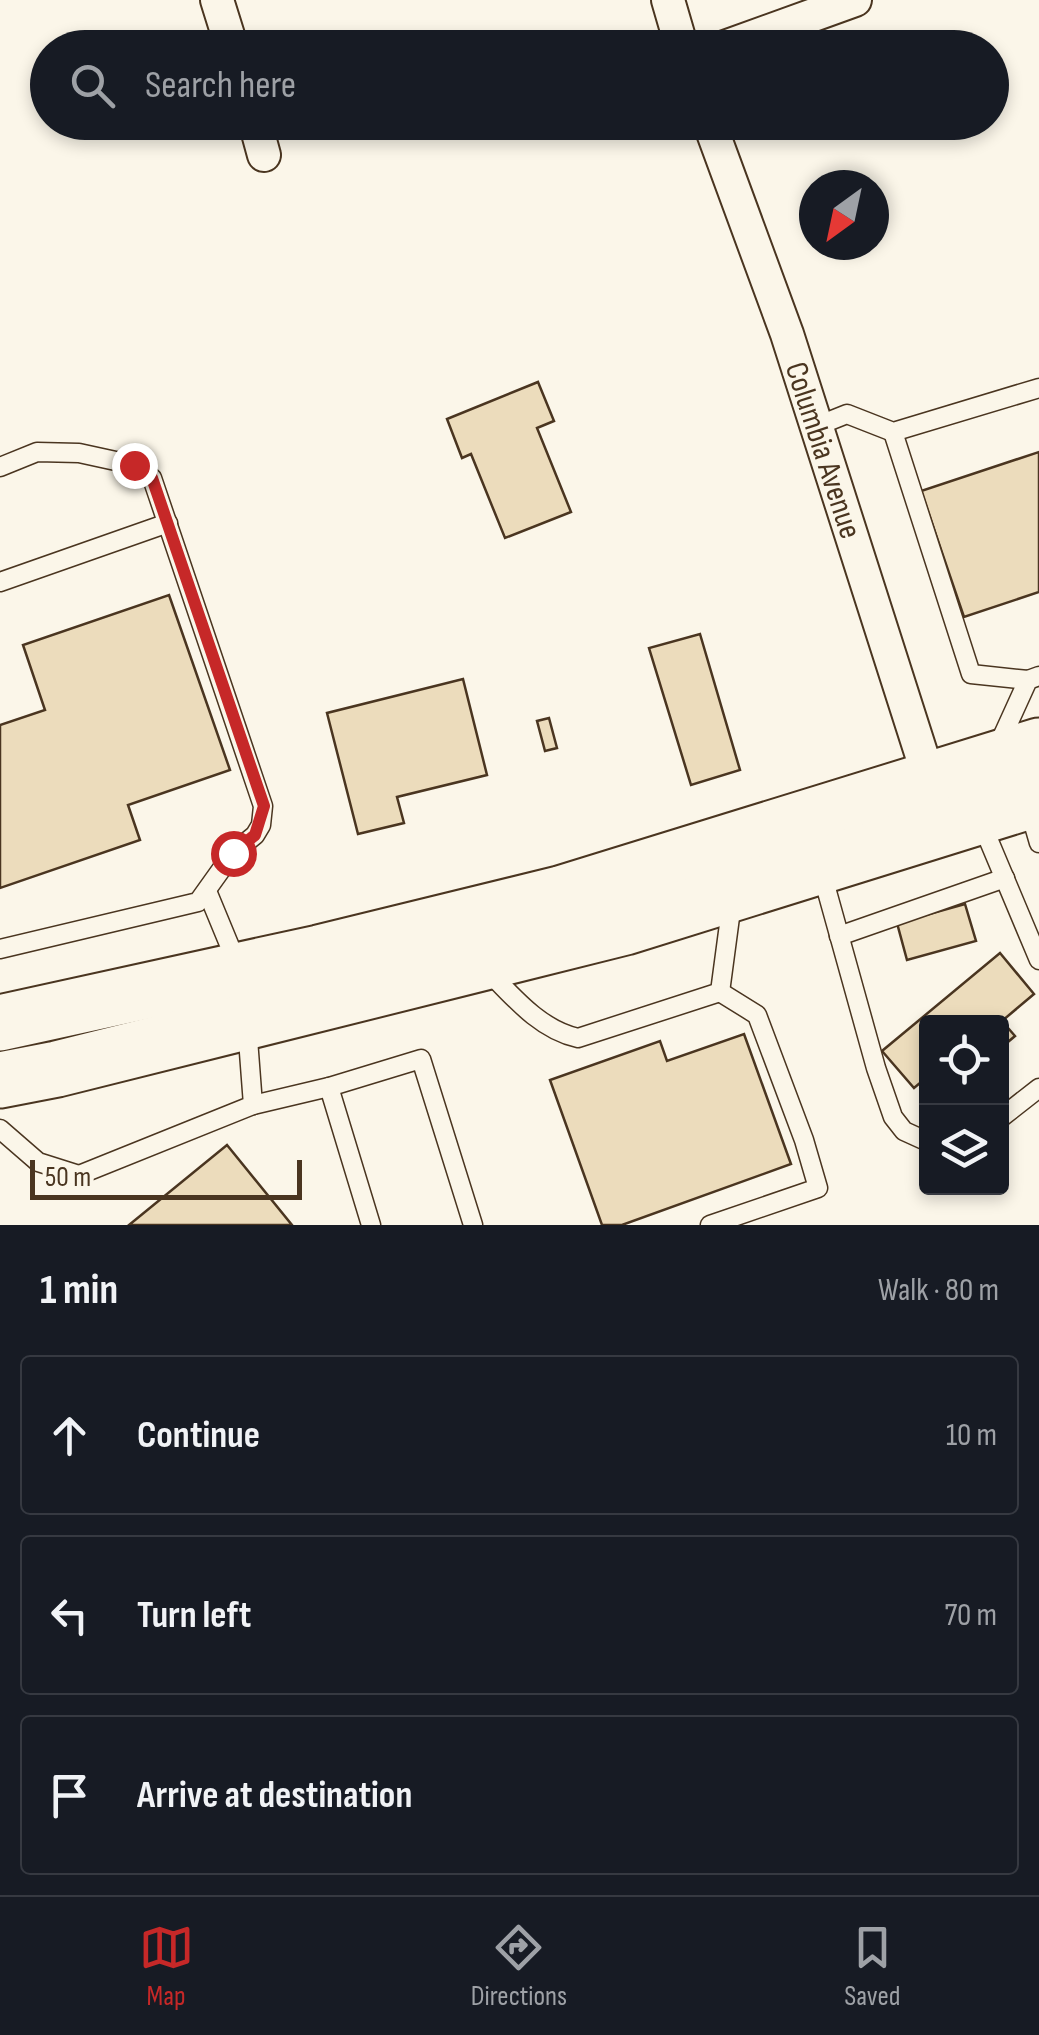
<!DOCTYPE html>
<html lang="en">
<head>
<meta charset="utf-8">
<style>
  body { margin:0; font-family:"Sofia Sans Condensed",sans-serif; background:#242831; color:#f1f3f6 }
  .controls { position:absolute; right:30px; bottom:30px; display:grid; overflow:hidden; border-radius:10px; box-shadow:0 5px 15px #0003 }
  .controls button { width:90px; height:90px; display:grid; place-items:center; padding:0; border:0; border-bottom:2px solid #363941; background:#171b24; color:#f1f3f6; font:50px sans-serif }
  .compass { position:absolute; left:799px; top:170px; width:90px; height:90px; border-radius:50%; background:#171b24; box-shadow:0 5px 15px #0003; rotate:213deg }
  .scale { position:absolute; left:30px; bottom:25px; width:272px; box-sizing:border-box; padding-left:10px; border:5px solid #4a3520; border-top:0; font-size:28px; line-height:35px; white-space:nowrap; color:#4a3520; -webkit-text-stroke:8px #fbf6e9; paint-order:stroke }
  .stop { position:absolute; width:30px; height:30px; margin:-22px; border:8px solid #c62828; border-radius:50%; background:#fff }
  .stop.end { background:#c62828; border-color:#fff; box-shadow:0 2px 10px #0008 }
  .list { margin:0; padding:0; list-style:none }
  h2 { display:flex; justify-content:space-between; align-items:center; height:130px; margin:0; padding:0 40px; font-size:42px }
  h2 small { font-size:32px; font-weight:400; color:#9ea1a6 }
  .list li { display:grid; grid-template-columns:65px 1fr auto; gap:30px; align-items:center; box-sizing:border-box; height:160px; margin:0 20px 20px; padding:0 20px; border:2px solid #363941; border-radius:10px }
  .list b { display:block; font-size:38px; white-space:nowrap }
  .list em { font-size:32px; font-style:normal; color:#9ea1a6 }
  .icon { flex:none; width:55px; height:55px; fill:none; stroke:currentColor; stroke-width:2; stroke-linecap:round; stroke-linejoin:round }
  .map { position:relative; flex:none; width:1039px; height:1225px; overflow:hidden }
  .search { position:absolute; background:#171b24; box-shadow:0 5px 15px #0003; left:30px; right:30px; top:30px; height:110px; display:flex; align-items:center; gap:25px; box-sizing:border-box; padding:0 35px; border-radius:55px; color:#9ea1a6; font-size:38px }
  .sheet { height:670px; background:#171b24 }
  nav { display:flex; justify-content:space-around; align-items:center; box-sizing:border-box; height:140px; border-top:2px solid #363941; background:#171b24; font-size:28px; color:#9ea1a6 }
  nav a { display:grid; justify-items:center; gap:5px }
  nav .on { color:#c62828 }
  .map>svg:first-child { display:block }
  .building { fill:#ecdcbc; stroke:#4a3520; stroke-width:2.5 }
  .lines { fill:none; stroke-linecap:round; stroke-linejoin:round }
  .service-casing { stroke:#4a3520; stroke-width:21 }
  .minor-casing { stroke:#4a3520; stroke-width:36 }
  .trunk-casing { stroke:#4a3520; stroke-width:59 }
  .service { stroke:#fbf6e9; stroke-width:18 }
  .minor { stroke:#fbf6e9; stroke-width:32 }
  .trunk { stroke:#fbf6e9; stroke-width:55 }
  .route { stroke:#c62828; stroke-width:12 }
  .labels { text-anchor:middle; stroke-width:8; stroke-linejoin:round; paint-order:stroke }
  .street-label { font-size:32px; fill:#4a3520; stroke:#fbf6e9 }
</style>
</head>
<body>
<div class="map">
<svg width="1039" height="1225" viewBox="0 0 1039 1225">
  <rect width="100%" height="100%" fill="#fbf6e9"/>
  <g class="building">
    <polygon points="538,382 554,421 537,428 571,512 505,538 471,454 462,458 447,419"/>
    <polygon points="1039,452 1039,592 964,617 921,491"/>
    <polygon points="169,595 230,770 128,805 140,840 0,888 0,725 45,710 23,645"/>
    <polygon points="700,634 740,770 691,785 649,648"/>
    <polygon points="463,679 487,775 397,797 404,823 358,834 327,713"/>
    <polygon points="549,718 557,748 545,751 537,721"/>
    <polygon points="965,904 976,941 907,960 897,923"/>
    <polygon points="1000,953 1034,994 1002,1021 1015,1036 1002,1047 1002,1022 926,1022 926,1078 914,1088 882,1051"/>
    <polygon points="744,1034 791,1164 622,1225 602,1225 550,1080 660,1041 667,1061"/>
    <polygon points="227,1145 292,1225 129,1225"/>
  </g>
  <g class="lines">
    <g class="service-casing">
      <g id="service">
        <polyline points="817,426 847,414 893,432 1039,388"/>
        <polyline points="893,432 971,674 1028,680"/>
        <polyline points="0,467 37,452 79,453 134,465 152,478 263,806 261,825 255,835 233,853 198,902 0,949"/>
        <polyline points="0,582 168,523"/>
        <polyline points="998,746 1028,680 1039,676"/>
        <polyline points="1028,805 1039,843"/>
        <polyline points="981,822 1039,960"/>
        <polyline points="821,870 876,1068 893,1117 904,1131 926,1141"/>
        <polyline points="207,891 238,966"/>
        <polyline points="839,936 1005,878"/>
        <path d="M488 971C514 998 541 1030 578 1038L720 992 732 902"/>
        <polyline points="329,1087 371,1225"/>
        <polyline points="253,1105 329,1087 421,1059 473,1225"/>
        <polyline points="1002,1117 1039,1088"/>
        <polyline points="0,1129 38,1162 79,1175 253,1105 247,1026"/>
        <polyline points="710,1225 818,1188 804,1140 757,1015 720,992"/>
      </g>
    </g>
    <g class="minor-casing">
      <g id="minor">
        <polyline points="217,0 232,48"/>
        <polyline points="668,0 682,48"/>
        <polyline points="722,48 855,0"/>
        <polyline points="255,122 264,155"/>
        <polyline points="709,122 787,334 930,781"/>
      </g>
    </g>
    <g class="trunk-casing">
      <g id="trunk">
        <polyline points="0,1023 319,953 560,894 1039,746"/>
        <polyline points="0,1080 57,1069 625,927 1039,798"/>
      </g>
    </g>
    <use href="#service" class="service"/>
    <use href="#minor" class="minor"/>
    <use href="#trunk" class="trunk"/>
  </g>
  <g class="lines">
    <polyline class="route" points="134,465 152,478 264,806 255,835 233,853"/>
  </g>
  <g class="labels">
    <g class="street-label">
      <text transform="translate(824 450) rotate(72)" y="11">Columbia Avenue</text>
    </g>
  </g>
</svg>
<div class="controls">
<button><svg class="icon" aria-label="locate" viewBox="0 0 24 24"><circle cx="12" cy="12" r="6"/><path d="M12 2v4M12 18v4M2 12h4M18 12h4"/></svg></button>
<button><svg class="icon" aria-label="layers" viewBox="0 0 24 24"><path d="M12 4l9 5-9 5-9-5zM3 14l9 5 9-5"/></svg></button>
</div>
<svg class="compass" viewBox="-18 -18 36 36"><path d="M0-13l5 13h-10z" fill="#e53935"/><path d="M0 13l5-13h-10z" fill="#9ea1a6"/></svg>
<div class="scale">50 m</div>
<div class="stop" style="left:233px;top:853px"></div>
<div class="stop end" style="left:134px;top:465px"></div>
<div class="search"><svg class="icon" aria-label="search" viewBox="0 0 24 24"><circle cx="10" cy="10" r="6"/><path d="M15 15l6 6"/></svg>Search here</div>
</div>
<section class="sheet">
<h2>1 min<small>Walk · 80 m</small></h2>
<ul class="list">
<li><svg class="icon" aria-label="ahead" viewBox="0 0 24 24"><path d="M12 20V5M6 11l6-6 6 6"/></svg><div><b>Continue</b></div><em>10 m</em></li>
<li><svg class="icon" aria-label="left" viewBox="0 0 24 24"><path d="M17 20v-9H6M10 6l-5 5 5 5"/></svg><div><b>Turn left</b></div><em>70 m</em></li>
<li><svg class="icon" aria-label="arrive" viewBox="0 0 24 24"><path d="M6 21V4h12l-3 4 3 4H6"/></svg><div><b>Arrive at destination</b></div></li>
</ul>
</section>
<nav>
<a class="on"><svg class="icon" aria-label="map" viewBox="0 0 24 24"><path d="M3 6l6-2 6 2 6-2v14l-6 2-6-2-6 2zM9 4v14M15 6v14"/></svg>Map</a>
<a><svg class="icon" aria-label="directions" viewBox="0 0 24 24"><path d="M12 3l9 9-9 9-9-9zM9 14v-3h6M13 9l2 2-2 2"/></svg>Directions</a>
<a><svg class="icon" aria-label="saved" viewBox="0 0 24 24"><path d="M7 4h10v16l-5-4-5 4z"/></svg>Saved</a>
</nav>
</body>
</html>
